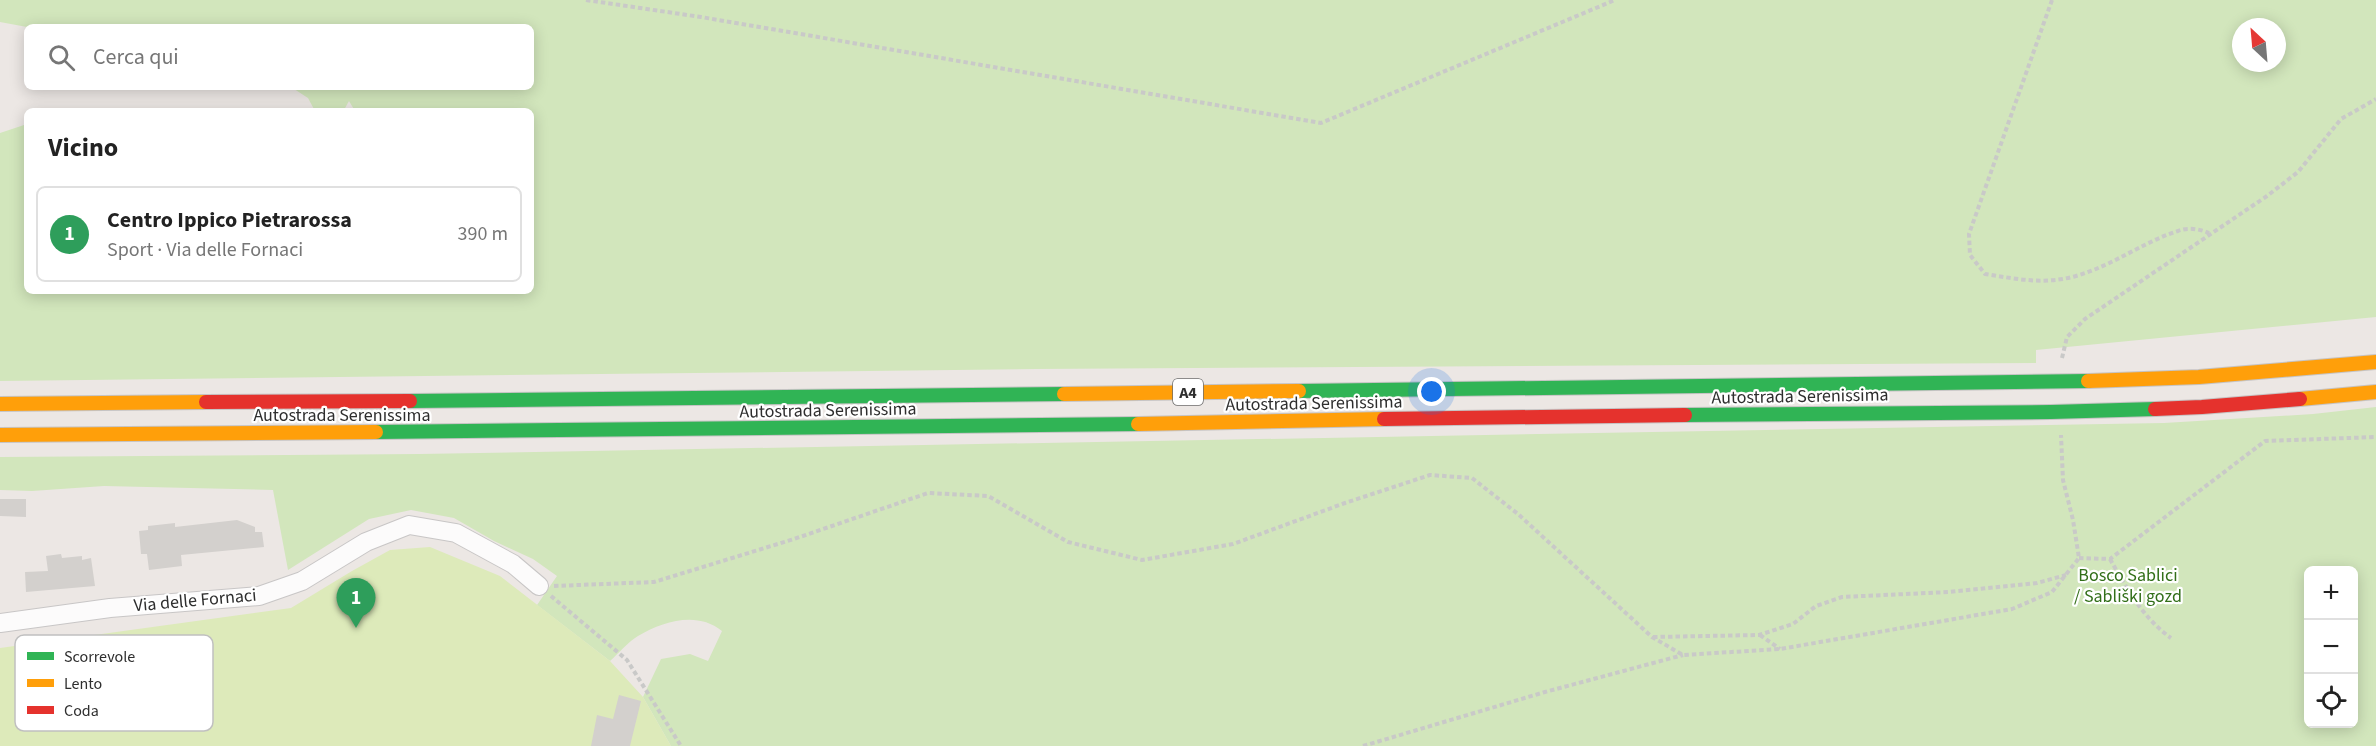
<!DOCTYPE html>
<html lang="it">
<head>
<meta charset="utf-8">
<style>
  body { margin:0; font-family:"Source Sans 3",sans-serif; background:#f2f2f2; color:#222 }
  .controls { position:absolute; right:18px; bottom:18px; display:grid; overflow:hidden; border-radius:9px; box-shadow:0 3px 15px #0003 }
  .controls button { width:54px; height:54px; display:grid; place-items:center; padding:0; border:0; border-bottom:2px solid #e0e0e0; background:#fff; color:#222; font:30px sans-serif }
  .compass { position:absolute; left:2232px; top:18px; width:54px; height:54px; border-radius:50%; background:#fff; box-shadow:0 3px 15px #0003; rotate:334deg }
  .you { position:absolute; left:1432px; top:392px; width:21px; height:21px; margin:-15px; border:4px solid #fff; border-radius:50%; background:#1a73e8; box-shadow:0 0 0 9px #1a73e833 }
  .badge { display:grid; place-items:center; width:39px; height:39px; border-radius:50%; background:#d93025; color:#fff; font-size:20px; font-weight:700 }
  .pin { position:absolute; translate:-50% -50px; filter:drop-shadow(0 2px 3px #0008) }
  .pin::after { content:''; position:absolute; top:32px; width:21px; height:18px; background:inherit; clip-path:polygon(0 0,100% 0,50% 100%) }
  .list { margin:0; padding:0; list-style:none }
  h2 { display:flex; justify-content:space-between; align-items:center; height:78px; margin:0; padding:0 24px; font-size:26px }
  h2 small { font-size:20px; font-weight:400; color:#767676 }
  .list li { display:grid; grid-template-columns:39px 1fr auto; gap:18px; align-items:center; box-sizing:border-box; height:96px; margin:0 12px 12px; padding:0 12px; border:2px solid #e0e0e0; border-radius:9px }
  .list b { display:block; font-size:22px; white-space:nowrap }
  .list p { margin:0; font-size:20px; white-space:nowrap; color:#767676 }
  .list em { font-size:20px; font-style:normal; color:#767676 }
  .icon { flex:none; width:33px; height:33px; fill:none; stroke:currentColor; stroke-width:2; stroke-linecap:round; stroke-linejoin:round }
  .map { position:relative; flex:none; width:2376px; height:746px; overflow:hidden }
  .search { position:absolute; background:#fff; box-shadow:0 3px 15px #0003; left:24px; top:24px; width:510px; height:66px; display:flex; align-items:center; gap:15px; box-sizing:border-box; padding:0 21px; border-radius:9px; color:#767676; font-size:22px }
  .panel { position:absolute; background:#fff; box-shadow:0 3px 15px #0003; left:24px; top:108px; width:510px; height:186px; border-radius:9px }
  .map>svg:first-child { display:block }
  .green { fill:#d2e6bc; fill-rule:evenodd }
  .pitch { fill:#ddeaba }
  .building { fill:#d3d0cd }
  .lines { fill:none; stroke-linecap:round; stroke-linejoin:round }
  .street-casing { stroke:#c8c6c6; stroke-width:20 }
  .fast-casing { stroke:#c6c4c4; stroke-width:16 }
  .slow-casing { stroke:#c6c4c4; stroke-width:16 }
  .jam-casing { stroke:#c6c4c4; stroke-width:16 }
  .path { stroke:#c9c9c8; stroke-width:4; stroke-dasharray:4.5 3; stroke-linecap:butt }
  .street { stroke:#fcfbfb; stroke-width:18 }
  .fast { stroke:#30b455; stroke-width:14 }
  .slow { stroke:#ff9f0a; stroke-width:14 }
  .jam { stroke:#e5322d; stroke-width:14 }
  .labels { text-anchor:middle; stroke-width:4.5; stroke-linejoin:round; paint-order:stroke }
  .shield { fill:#fff; stroke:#6d6d6d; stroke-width:1.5 }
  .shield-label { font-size:16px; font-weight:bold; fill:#2e2e2e }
  .street-label { font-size:18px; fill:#2e2e2e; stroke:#fff }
  .park-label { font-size:18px; fill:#326f19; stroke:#fff }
  .key { fill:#fff; stroke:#c0c0c0; stroke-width:1.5 }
  .key-label { font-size:16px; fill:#2e2e2e }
</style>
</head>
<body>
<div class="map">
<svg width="2376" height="746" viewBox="0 0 2376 746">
  <rect width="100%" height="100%" fill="#ece7e4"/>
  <g class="green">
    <path d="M0 0H2376V317L2036 350V363L1036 369 0 381V133L27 124V291H531V111H355L349 101 344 110 315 111 308 98 291 87H531V27H27L0 22ZM2241 27H2277V63H2241Z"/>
    <path d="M2376 407V746H671L643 697 661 659 690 654 708 661 722 631C697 611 664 621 638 636 628 642 619 653 610 661L537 605 557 576 533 559 494 541 454 518 411 510 369 519 288 570 273 490 104 486 32 491 0 490V457L419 454 2164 423 2313 414ZM2308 570H2354V724H2308Z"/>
  </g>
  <polygon class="pitch" points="430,547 500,576 610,661 643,697 671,746 0,746 0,648 291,608 352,571 390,550"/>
  <g class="building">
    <polygon points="0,499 26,499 26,517 0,516"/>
    <polygon points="237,520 255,527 255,532 262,532 264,547 181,555 182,566 149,570 147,554 141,554 139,531 148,530 148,526 175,523 175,527"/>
    <polygon points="61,554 62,558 82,556 82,560 91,558 95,586 26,592 25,572 48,571 46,556"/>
    <polygon points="619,695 641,701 630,746 591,746 597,715 613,719"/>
  </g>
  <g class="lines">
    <g class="street-casing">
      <polyline id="street" points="0,623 110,608 259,596 302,581 366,542 409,525 456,533 513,564 539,586"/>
    </g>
    <g class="fast-casing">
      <g id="fast">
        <polyline points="1299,391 2088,381"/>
        <polyline points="410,401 1064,394"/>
        <polyline points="1685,415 2051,412 2155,409"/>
        <polyline points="376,432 1138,424"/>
      </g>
    </g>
    <g class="slow-casing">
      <g id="slow">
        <polyline points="2088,381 2199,377 2376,362"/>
        <polyline points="1064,394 1299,391"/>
        <polyline points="2300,399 2376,392"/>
        <polyline points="0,404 206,402"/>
        <polyline points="1138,424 1384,419"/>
        <polyline points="0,435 376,432"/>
      </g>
    </g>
    <g class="jam-casing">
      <g id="jam">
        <polyline points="206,402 410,401"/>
        <polyline points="2155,409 2202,407 2300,399"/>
        <polyline points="1384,419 1685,415"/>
      </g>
    </g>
    <g class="path">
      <polyline points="586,0 701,17 1321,123 1615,0"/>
      <path d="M2052 0 1969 234 1970 255 1985 274C2017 279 2044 285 2076 276 2114 265 2143 242 2178 231 2188 227 2200 229 2209 233"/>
      <polyline points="2062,358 2067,337 2085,319 2267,196 2298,172 2341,119 2376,99"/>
      <polyline points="2079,558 2110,559 2265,441 2376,437"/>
      <path d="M2110 559C2127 589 2143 618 2171 638"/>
      <polyline points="554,586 654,582 794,539 928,493 988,496 1068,542 1142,560 1233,544 1345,503 1430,475 1472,478 1518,514 1652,637 1683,655 1780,649 2012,609 2052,592 2079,558 2073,520 2063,480 2061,435"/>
      <polyline points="551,596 627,660 681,746"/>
      <polyline points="1760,635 1780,649"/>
      <polyline points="1653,637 1759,635 1793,624 1816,606 1842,597 1949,592 2037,583 2066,575"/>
      <polyline points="1363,746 1545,692 1683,655"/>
    </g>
    <use href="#street" class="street"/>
    <use href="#fast" class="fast"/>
    <use href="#slow" class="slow"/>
    <use href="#jam" class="jam"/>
  </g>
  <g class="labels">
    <rect class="shield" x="1173" y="379" width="30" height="26" rx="4.5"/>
    <g class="shield-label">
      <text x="1188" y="398">A4</text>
    </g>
    <g class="street-label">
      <text transform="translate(1800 396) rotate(-1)" y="6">Autostrada Serenissima</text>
      <text transform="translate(1314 403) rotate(-1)" y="6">Autostrada Serenissima</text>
      <text transform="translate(828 410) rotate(-1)" y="6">Autostrada Serenissima</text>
      <text x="342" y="421">Autostrada Serenissima</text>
      <text transform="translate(195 600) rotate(-5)" y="6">Via delle Fornaci</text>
    </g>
    <g class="park-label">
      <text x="2128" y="581">Bosco Sablici<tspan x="2128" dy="21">/ Sabliški gozd</tspan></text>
    </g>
  </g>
  <rect x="15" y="635" width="198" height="96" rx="9" class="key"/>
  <rect x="27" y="652" width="27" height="8" fill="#30b455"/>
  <rect x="27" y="679" width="27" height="8" fill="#ff9f0a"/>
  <rect x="27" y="706" width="27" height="8" fill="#e5322d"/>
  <g class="key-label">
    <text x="64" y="662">Scorrevole</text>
    <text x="64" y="689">Lento</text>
    <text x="64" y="716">Coda</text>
  </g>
</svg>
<div class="controls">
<button>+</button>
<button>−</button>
<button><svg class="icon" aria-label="locate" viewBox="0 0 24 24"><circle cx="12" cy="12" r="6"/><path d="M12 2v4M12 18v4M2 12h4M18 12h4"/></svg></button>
</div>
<svg class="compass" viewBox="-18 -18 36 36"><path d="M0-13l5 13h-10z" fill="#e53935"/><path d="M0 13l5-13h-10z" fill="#767676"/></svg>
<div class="you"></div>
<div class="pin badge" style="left:356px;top:628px;background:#2e9e5b">1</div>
<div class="search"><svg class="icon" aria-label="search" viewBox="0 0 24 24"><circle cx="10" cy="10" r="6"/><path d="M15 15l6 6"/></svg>Cerca qui</div>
<section class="panel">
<h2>Vicino<small></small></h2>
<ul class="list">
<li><span class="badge" style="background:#2e9e5b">1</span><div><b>Centro Ippico Pietrarossa</b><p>Sport · Via delle Fornaci</p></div><em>390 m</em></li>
</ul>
</section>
</div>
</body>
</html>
